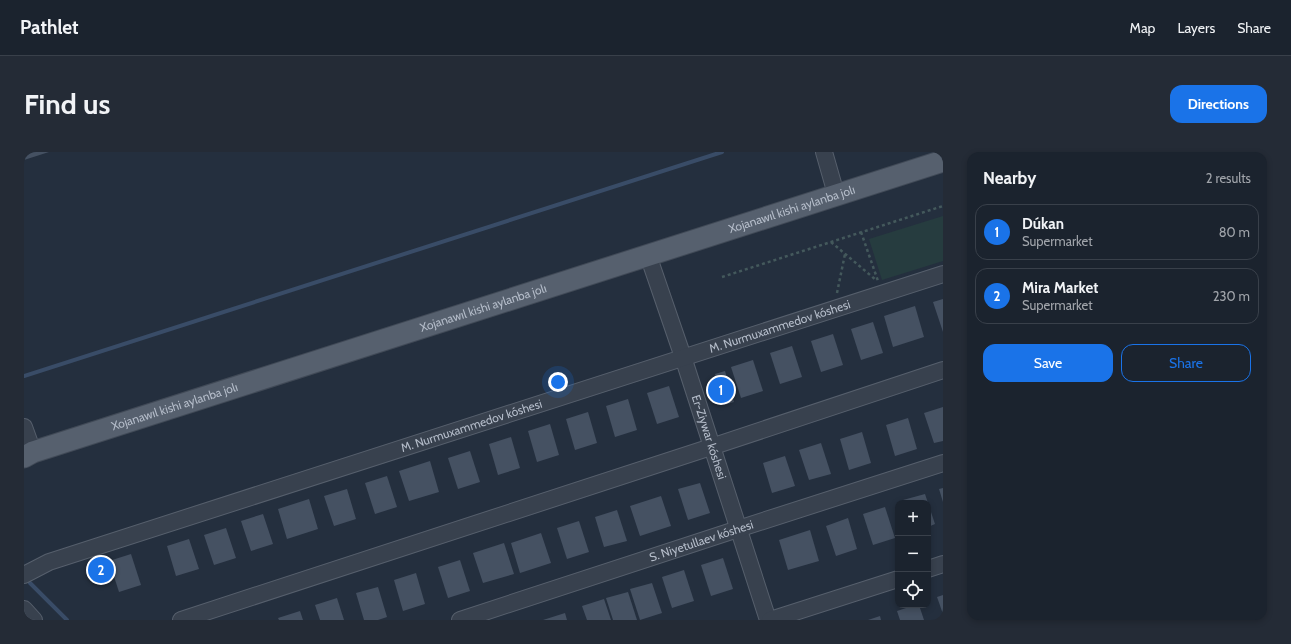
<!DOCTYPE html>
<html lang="en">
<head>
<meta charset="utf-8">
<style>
  body { margin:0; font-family:Cabin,sans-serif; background:#242b36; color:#f1f3f6 }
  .controls { position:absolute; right:12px; bottom:12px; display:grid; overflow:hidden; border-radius:8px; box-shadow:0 2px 6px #0003 }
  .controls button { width:36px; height:36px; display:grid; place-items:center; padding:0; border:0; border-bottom:1px solid #39404a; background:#1b232e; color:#f1f3f6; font:20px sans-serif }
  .you { position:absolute; left:534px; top:230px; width:14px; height:14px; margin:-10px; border:3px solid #fff; border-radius:50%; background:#1a73e8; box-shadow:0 0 0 6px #1a73e833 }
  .badge { display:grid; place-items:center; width:26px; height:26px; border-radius:50%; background:#1a73e8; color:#fff; font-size:13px; font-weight:700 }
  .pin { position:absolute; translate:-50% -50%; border:2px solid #fff; box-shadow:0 1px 4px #0006 }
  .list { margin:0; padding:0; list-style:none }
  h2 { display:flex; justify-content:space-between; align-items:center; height:52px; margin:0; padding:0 16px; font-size:17px }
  h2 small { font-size:13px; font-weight:400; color:#a0a4aa }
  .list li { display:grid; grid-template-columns:26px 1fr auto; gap:12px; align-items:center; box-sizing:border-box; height:56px; margin:0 8px 8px; padding:0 8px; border:1px solid #39404a; border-radius:12px }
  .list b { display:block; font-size:15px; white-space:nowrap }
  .list p { margin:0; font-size:13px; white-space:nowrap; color:#a0a4aa }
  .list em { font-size:13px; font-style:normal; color:#a0a4aa }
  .actions { display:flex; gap:8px; padding:12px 16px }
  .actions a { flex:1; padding:9px 0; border:1px solid #1a73e8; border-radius:12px; text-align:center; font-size:14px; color:#1a73e8 }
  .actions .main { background:#1a73e8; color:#fff }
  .icon { flex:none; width:22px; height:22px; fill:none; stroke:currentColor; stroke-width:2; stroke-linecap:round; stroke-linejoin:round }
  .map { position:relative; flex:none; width:919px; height:468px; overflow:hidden; border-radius:12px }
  header { display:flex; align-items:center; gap:24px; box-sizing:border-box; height:56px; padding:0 20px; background:#1b232e; border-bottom:1px solid #39404a }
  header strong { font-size:19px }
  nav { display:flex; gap:22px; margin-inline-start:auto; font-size:14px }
  .intro { display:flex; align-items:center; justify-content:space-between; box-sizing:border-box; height:96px; padding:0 24px }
  h1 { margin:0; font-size:28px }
  .button { padding:10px 18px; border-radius:12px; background:#1a73e8; color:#fff; font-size:14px; font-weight:700 }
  main { display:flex; gap:24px; padding:0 24px }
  aside { flex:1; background:#1b232e; border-radius:12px; box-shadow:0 2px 6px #0003 }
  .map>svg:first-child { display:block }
  .green { fill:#263c3f }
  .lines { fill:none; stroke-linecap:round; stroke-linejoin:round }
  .stream { stroke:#394c67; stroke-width:4 }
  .building { fill:#455162 }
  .minor-casing { stroke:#565f6c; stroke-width:18 }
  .major-casing { stroke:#414a57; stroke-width:23 }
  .path { stroke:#44595c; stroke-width:2.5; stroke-dasharray:3 3; stroke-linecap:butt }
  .minor { stroke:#38414e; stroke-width:16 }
  .major { stroke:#56606e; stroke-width:21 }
  .labels { text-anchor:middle; stroke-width:3; stroke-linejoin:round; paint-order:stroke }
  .street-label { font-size:12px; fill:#b4bcc9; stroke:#1d2633 }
</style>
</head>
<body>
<header>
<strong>Pathlet</strong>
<nav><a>Map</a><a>Layers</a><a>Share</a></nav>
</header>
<div class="intro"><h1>Find us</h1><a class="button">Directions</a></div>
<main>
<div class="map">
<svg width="919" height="468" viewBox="0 0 919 468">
  <rect width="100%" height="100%" fill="#242f3e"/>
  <polygon class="green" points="919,64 919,109 858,128 845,87"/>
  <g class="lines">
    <g class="stream">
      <polyline points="0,224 698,0"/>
      <polyline points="6,431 43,468"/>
    </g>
  </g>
  <g class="building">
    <polygon points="0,0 25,0 0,8"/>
    <polygon points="919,147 919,180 909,150"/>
    <polygon points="891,154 900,185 869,195 860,164"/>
    <polygon points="849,170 859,201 837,208 827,177"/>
    <polygon points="809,182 819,213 797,220 787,189"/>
    <polygon points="768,194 778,225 756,232 746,201"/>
    <polygon points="729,208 739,239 717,246 707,215"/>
    <polygon points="701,219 710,250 700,253 691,222"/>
    <polygon points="645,234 655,265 633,272 623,241"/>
    <polygon points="604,247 613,278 591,285 582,254"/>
    <polygon points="919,255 919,289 910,291 900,261"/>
    <polygon points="564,260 573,291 551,298 542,267"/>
    <polygon points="884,266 893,297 871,304 862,273"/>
    <polygon points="526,272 535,303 513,310 504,279"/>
    <polygon points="838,280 847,311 825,318 816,287"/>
    <polygon points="487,285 496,316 474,323 465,292"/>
    <polygon points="797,291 807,322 785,328 775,298"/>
    <polygon points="446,299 456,330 434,337 424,306"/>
    <polygon points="761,304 771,334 748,341 739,311"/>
    <polygon points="406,309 415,340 385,349 375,319"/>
    <polygon points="363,324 373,355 351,362 341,331"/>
    <polygon points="676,331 686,361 664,368 654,337"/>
    <polygon points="919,336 919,350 915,337"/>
    <polygon points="323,337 332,367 310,374 300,344"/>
    <polygon points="901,342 911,372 904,375 904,351 880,351 879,348"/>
    <polygon points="637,344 647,374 616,384 606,354"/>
    <polygon points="285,347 294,377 263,387 254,357"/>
    <polygon points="861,355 871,386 849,393 839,362"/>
    <polygon points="593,358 603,389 580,395 571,365"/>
    <polygon points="239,362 249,392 227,399 217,369"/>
    <polygon points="824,366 833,397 812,404 802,374"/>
    <polygon points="555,369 565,400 543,407 533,376"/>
    <polygon points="202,376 212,406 190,413 180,383"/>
    <polygon points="786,378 795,409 764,418 755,388"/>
    <polygon points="517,381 527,411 496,421 487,391"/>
    <polygon points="165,387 175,417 152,424 143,394"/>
    <polygon points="480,391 490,422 459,431 449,401"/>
    <polygon points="107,402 117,433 95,440 85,409"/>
    <polygon points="699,406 709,437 687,444 677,413"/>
    <polygon points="436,408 446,439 424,446 414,415"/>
    <polygon points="82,410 87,423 68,430 63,417"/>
    <polygon points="660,418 670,449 648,456 638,425"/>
    <polygon points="392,421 401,452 379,459 370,428"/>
    <polygon points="628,431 638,461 616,468 606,437"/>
    <polygon points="354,435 363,465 354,468 340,468 332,441"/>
    <polygon points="604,440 613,468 589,468 582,446"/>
    <polygon points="919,443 919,462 913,445"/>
    <polygon points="313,446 320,468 296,468 291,453"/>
    <polygon points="580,447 587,468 563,468 558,454"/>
    <polygon points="891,453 895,453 900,468 876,468 873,459"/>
    <polygon points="276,459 279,468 255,468 254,466"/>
    <polygon points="541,461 543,468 519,468"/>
    <polygon points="856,464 857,468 844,468"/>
  </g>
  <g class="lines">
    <g class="minor-casing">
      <g id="minor">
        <polyline points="800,0 812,42"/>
        <path id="s1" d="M624 103 659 205 744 468"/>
        <polyline points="0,275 9,300"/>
        <polyline points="904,417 919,412"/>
        <path id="s2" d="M0 423 25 410 919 122"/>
        <polyline points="0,457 10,468"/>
        <polyline points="157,468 687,295 919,218"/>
        <path id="s3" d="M436 468 714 377 919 311"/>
        <polyline points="746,468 874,427"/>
      </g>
    </g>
    <g class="major-casing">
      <g id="major">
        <path id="s4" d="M0 305 9 300 919 9"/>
      </g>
    </g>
    <g class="path">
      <polyline points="837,80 854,129"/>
      <polyline points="807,90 852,128"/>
      <polyline points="698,125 919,54"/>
      <polyline points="813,141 821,102"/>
    </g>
    <use href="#minor" class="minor"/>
    <use href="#major" class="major"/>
  </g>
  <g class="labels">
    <g class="street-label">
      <text dy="4" stroke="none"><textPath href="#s4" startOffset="807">Xojanawıl kishi aylanba jolı</textPath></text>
      <text dy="4" stroke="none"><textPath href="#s4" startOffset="483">Xojanawıl kishi aylanba jolı</textPath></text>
      <text dy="4" stroke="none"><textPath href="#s2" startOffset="796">M. Nurmuxammedov kóshesi</textPath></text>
      <text dy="4" stroke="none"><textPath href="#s4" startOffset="159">Xojanawıl kishi aylanba jolı</textPath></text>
      <text dy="4" stroke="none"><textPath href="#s2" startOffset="472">M. Nurmuxammedov kóshesi</textPath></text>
      <text dy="4" stroke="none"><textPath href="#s1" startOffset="192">Er-Ziywar kóshesi</textPath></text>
      <text dy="4" stroke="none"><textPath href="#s3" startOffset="254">S. Niyetullaev kóshesi</textPath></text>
    </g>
  </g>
</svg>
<div class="controls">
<button>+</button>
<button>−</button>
<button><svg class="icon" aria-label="locate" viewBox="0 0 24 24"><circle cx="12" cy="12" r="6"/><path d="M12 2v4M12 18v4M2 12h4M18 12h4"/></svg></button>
</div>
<div class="you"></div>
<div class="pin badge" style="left:697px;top:238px">1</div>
<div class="pin badge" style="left:77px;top:418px">2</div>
</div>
<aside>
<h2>Nearby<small>2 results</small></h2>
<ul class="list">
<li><span class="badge">1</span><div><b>Dúkan</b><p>Supermarket</p></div><em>80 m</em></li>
<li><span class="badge">2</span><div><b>Mira Market</b><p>Supermarket</p></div><em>230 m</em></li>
</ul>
<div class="actions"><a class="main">Save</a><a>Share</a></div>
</aside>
</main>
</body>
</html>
